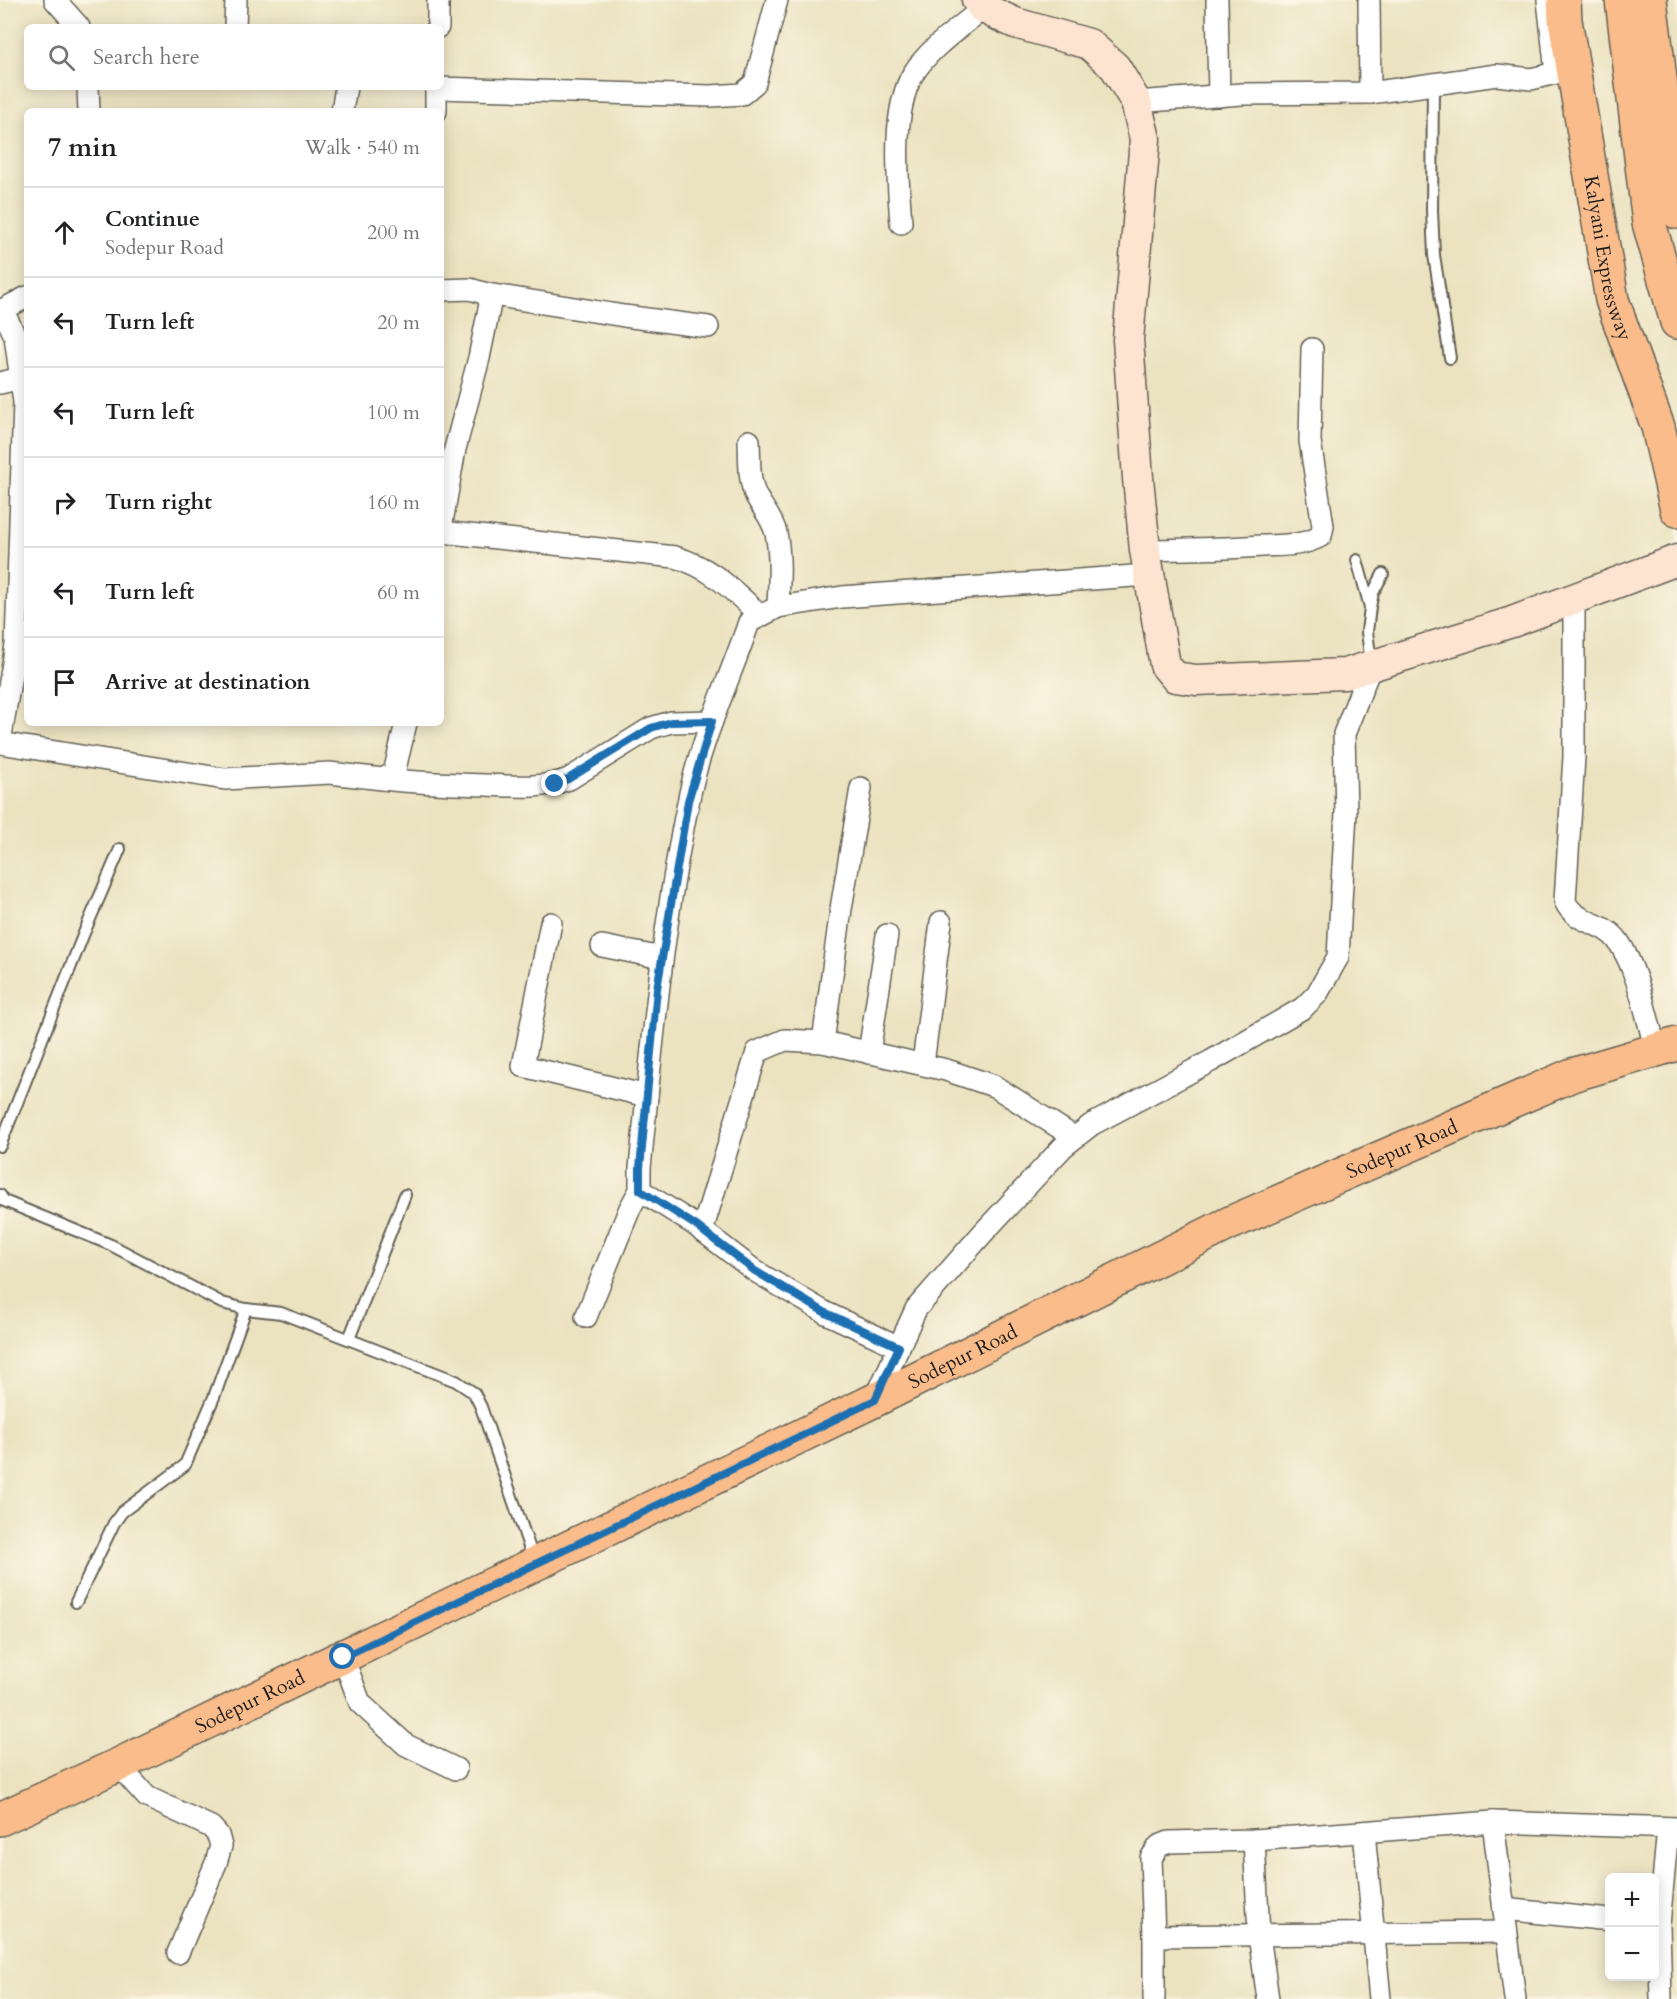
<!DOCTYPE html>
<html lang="en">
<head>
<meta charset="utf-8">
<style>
  body { margin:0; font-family:Cardo,serif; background:#f6f6f6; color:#202124 }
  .controls { position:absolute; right:18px; bottom:18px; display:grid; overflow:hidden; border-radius:9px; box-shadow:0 3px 15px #0003 }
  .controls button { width:54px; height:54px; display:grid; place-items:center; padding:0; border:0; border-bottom:2px solid #e0e0e0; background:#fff; color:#202124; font:30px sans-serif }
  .stop { position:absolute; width:18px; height:18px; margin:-14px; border:4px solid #1f6fb2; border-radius:50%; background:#fff }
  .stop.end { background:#1f6fb2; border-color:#fff; box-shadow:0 2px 6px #0008 }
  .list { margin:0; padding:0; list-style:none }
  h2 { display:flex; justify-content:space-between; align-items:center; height:78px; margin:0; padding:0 24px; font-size:26px }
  h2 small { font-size:20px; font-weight:400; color:#757577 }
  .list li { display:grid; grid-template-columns:39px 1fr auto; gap:18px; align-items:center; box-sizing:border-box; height:90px; padding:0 24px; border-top:2px solid #e0e0e0 }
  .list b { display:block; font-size:22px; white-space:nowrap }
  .list p { margin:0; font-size:20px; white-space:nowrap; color:#757577 }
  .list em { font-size:20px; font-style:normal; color:#757577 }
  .icon { flex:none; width:33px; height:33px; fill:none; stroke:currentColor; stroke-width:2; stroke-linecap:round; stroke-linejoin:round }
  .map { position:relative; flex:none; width:1677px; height:1999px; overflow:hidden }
  .search { position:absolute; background:#fff; box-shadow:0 3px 15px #0003; left:24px; top:24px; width:420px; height:66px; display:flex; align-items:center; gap:15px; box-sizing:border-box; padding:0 21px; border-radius:9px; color:#757577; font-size:22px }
  .panel { position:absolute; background:#fff; box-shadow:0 3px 15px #0003; left:24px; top:108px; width:420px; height:618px; border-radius:9px }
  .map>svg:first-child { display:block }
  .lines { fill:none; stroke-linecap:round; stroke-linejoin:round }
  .lane-casing { stroke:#646155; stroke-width:14 }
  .street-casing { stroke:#646155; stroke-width:24 }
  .secondary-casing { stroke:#646155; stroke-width:33 }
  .primary-casing { stroke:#646155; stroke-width:36 }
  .highway-casing { stroke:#646155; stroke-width:36 }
  .lane { stroke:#fff; stroke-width:10 }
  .street { stroke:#fff; stroke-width:21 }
  .secondary { stroke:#fde4d0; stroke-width:30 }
  .primary { stroke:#f9bc8a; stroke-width:33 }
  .highway { stroke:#f9bc8a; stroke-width:33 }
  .route { stroke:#1f6fb2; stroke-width:8 }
  .labels { text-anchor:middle; stroke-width:4.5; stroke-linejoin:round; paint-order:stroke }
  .street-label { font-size:20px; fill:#1c1c1c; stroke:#fcf5e5 }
</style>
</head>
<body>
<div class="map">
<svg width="1677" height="1999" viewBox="0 0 1677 1999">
  <rect width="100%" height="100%" fill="#fcf5e5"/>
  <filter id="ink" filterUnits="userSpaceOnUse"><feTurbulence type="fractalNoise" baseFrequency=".0167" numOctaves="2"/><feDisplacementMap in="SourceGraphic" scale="12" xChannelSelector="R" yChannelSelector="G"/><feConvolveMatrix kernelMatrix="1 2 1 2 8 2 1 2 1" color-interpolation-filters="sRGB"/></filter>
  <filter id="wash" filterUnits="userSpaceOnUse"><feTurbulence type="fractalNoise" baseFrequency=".008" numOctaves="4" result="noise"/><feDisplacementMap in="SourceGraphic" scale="24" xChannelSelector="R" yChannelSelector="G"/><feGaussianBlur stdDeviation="1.35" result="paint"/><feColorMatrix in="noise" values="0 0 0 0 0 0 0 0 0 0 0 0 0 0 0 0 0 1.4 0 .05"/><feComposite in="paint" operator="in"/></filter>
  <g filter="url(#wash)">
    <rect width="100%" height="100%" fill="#ebe2c0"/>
  </g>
  <g filter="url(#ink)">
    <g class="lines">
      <g class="lane-casing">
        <g id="lane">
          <polyline points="1433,84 1432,210 1434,255 1450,358"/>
          <polyline points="1357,560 1370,607 1367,632 1371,662"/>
          <polyline points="1370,607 1373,593 1383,574"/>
          <polyline points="0,1146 84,933 120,849"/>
          <polyline points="0,1195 4,1201 111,1245 222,1303 246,1309 281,1313 456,1381 474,1393 481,1407 534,1561"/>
          <polyline points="349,1339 405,1195"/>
          <polyline points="76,1602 114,1523 122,1512 185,1465 214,1397 246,1309"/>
        </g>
      </g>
      <g class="street-casing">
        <g id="street">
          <polyline points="55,0 79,27"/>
          <polyline points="438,0 438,27"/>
          <polyline points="1217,0 1219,96"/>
          <polyline points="1369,0 1370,93"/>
          <polyline points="235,27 236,0"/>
          <polyline points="88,87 89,111"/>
          <polyline points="436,88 711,96 742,94 755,83 777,0"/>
          <polyline points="1136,102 1242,94 1370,93 1497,75 1531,79 1556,73 1548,0"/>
          <polyline points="342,111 346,87"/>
          <polyline points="436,111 436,87"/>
          <path d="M901 223C898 181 891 111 913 74 930 47 960 28 983 8"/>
          <polyline points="441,290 470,289 487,294 490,304 479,358 455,449 441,528"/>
          <polyline points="487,294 624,316 708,327"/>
          <polyline points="0,311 27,297"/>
          <polyline points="0,316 8,321 15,336 24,402 16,645 0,742"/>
          <polyline points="0,383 21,378"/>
          <path d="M749 441C750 458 748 480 756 496 763 509 772 518 776 533 781 558 779 582 778 607"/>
          <path d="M441 532 675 557C713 568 732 590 761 616"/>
          <path d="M1145 550C1184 549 1223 549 1262 546 1282 545 1304 546 1321 536L1323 526 1310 441 1312 349"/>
          <path d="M1574 599V757L1565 901C1574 924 1604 921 1618 941 1638 970 1646 1016 1656 1050"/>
          <polyline points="0,743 225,779 329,773 383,779 394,773 406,723"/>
          <path d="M383 779C418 783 451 784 486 785 513 786 542 789 569 779L651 728 671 722 712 721"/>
          <polyline points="551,923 523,1066 647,1096"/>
          <polyline points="602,946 662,958"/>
          <polyline points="823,1042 841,909 861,788"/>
          <polyline points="869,1053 887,935"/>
          <polyline points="923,1064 941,922"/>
          <polyline points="702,1231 757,1052 785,1040 823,1042 946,1070 994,1086 1074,1137"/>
          <polyline points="586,1317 630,1208 640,1190"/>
          <path d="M899 1347 826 1313 755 1271 695 1225 640 1190V1168C652 1045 663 923 688 803 700 740 729 682 749 622L778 607 842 597 1148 575"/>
          <polyline points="875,1400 916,1309 982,1234 1063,1147 1091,1125 1211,1061 1303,1008 1317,994 1338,957 1346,812 1344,734 1371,666"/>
          <polyline points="343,1657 360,1703 406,1745 456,1769"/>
          <polyline points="118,1765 147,1797 211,1827 218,1835 221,1846 216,1863 178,1953"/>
          <polyline points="1493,1822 1677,1828"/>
          <polyline points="1364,1832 1380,1999"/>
          <polyline points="1254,1840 1259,1935 1268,1999"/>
          <polyline points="1504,1909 1610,1920"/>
          <polyline points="1154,1936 1506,1932"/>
          <polyline points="1154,1999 1154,1936 1151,1858 1159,1846 1169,1842 1254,1840 1493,1822 1515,1999"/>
          <polyline points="1661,1999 1659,1925 1668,1828"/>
        </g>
      </g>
      <g class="secondary-casing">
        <polyline id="secondary" points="977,0 983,8 1015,23 1089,44 1115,67 1136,102 1145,139 1128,340 1138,478 1145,550 1165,665 1175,677 1196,680 1345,674 1512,622 1677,560"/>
      </g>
      <g class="primary-casing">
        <g id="primary">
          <path id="s1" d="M0 1819 118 1765 875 1400 1230 1223 1572 1075 1677 1044"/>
        </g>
      </g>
      <g class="highway-casing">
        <g id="highway">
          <path id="s2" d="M1564 0 1565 20 1612 300 1658 427 1677 510"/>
          <polyline points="1622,0 1649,223 1677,322"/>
          <polyline points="1650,0 1677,212"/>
        </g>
      </g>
      <use href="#lane" class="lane"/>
      <use href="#street" class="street"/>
      <use href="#secondary" class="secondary"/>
      <use href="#primary" class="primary"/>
      <use href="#highway" class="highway"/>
    </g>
  </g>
  <g class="lines" filter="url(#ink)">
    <polyline class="route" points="343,1657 875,1400 899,1347 826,1313 755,1271 695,1225 640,1190 640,1168 657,989 688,801 712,721 671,722 651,728 568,779 555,784"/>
  </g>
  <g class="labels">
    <g class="street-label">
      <text dy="7" stroke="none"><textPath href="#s2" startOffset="262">Kalyani Expressway</textPath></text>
      <text dy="7" stroke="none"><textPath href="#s1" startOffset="1554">Sodepur Road</textPath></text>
      <text dy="7" stroke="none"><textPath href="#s1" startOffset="1068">Sodepur Road</textPath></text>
      <text dy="7" stroke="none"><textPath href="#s1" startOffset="276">Sodepur Road</textPath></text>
    </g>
  </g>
</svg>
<div class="controls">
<button>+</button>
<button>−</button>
</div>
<div class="stop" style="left:343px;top:1657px"></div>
<div class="stop end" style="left:555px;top:784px"></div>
<div class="search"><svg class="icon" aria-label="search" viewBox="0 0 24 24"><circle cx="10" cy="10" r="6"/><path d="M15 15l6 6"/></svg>Search here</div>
<section class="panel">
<h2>7 min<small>Walk · 540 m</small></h2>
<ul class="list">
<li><svg class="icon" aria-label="ahead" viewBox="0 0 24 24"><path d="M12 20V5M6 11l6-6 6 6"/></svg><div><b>Continue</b><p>Sodepur Road</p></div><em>200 m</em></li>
<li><svg class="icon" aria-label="left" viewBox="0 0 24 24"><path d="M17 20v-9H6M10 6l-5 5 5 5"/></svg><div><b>Turn left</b></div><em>20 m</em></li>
<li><svg class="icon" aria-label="left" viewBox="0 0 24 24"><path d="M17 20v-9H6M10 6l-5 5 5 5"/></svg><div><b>Turn left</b></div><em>100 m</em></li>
<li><svg class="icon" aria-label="right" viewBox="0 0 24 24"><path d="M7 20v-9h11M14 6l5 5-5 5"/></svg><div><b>Turn right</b></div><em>160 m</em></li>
<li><svg class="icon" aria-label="left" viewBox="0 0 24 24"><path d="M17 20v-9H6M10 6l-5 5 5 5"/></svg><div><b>Turn left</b></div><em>60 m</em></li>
<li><svg class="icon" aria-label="arrive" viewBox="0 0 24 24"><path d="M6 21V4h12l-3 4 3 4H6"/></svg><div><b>Arrive at destination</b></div></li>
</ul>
</section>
</div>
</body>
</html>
